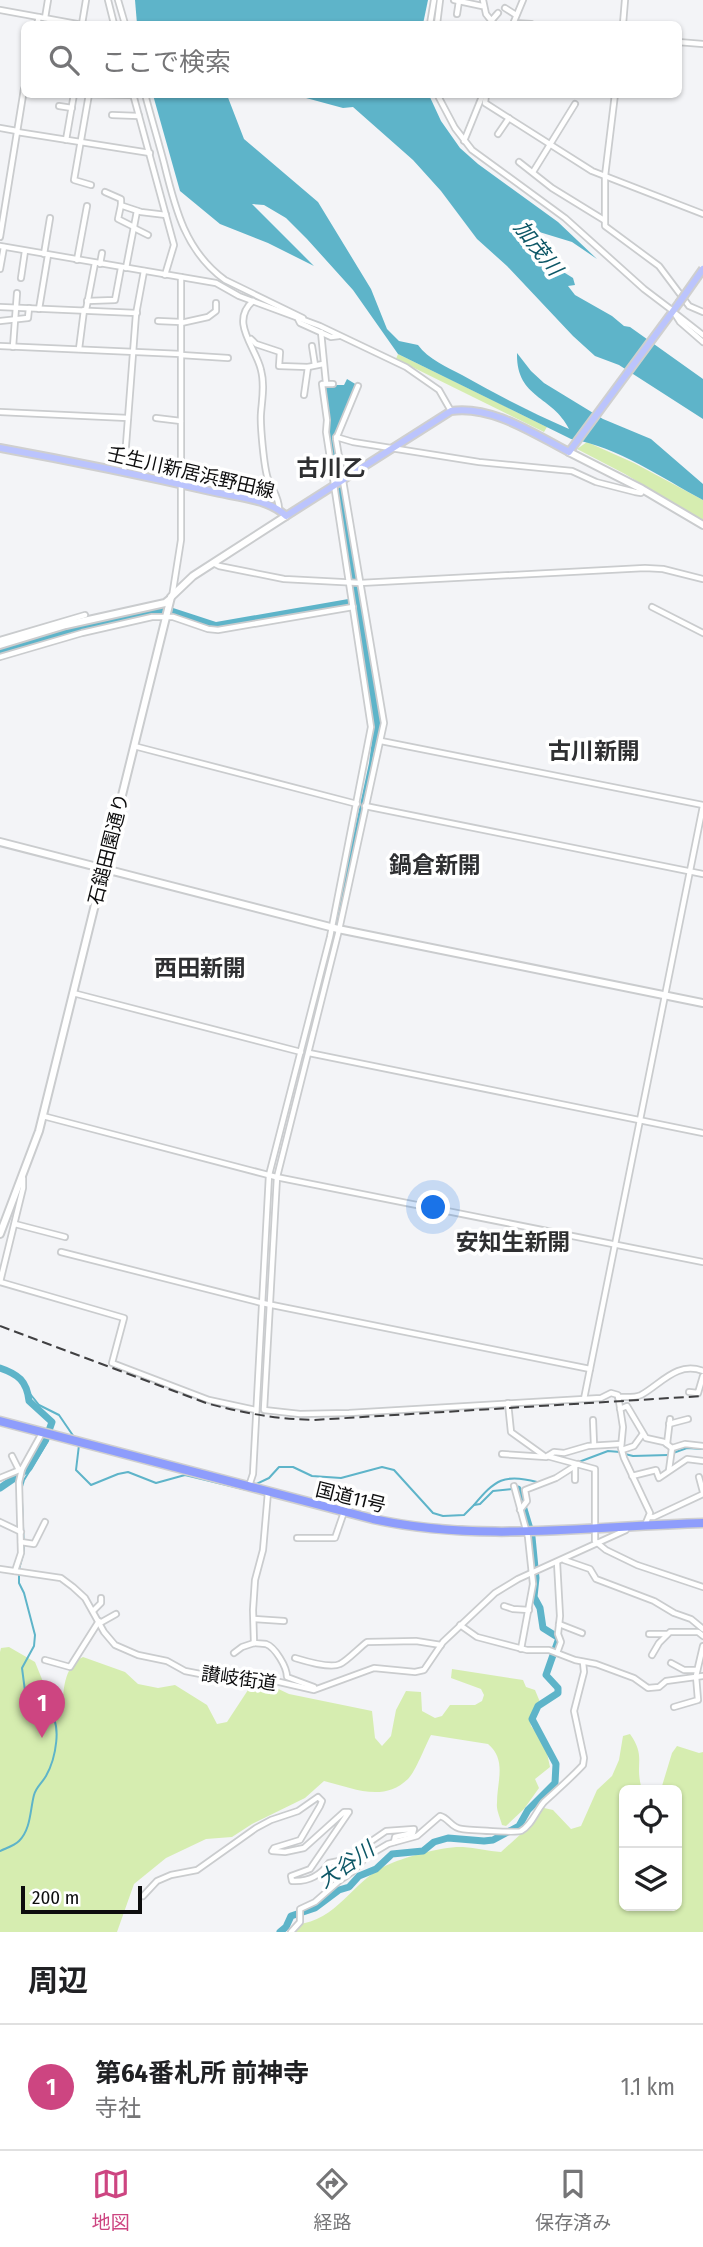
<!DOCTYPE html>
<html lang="ja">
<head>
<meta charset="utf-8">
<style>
  body { margin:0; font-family:"Fira Sans Condensed","Noto Sans JP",sans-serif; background:#f6f6f6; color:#202124 }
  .controls { position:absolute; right:21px; bottom:21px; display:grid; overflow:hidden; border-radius:10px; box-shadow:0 2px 5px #0004 }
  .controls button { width:63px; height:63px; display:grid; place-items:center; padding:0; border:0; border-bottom:2px solid #e0e0e0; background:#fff; color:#202124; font:35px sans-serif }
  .scale { position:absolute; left:21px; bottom:18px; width:121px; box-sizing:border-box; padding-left:7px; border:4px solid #0d0d0e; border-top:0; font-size:19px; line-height:24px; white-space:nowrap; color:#0d0d0e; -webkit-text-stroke:5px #fff; paint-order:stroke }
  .you { position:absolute; left:434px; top:1208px; width:24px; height:24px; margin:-18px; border:5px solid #fff; border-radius:50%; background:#1a73e8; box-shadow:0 0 0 10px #1a73e833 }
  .badge { display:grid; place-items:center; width:46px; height:46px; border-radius:50%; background:#cd4581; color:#fff; font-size:23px; font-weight:700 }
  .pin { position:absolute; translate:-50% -58px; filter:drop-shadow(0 2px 4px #0008) }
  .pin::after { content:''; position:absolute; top:37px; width:24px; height:21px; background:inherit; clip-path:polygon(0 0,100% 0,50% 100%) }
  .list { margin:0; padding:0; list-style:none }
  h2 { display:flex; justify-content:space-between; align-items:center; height:91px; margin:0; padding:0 28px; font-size:30px }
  h2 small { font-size:23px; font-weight:400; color:#757577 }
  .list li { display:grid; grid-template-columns:46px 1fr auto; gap:21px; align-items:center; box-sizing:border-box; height:126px; padding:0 28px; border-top:2px solid #e0e0e0 }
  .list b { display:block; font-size:26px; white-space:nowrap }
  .list p { margin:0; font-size:23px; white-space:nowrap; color:#757577 }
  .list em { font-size:23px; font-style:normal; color:#757577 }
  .icon { flex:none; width:38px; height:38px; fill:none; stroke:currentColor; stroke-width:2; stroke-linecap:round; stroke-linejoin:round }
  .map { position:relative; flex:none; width:703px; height:1932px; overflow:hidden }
  .search { position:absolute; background:#fff; box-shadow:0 2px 5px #0004; left:21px; right:21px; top:21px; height:77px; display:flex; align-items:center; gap:18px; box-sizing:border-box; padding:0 24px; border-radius:10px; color:#757577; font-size:26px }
  .sheet { height:217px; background:#fff }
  nav { display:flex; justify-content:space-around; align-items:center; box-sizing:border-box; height:98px; border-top:2px solid #e0e0e0; background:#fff; font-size:19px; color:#757577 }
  nav a { display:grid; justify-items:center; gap:4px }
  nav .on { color:#cd4581 }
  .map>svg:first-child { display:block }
  .green { fill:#d6edb0 }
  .water { fill:#5eb4c9 }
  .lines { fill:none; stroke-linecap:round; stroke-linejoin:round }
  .stream { stroke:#5eb4c9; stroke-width:2 }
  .river { stroke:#5eb4c9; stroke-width:7 }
  .street-casing { stroke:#caccce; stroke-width:8 }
  .secondary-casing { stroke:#caccce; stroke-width:10 }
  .primary-casing { stroke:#cfcfcf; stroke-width:10 }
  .highway-casing { stroke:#cfcfcf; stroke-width:11 }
  .street { stroke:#fff; stroke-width:4.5 }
  .secondary { stroke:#fff; stroke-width:6 }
  .primary { stroke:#bbc4fd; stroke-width:6 }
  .highway { stroke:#8e9dfc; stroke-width:8 }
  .rail { stroke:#404042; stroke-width:2; stroke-dasharray:10 5; stroke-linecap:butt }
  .primary-bridge-casing { stroke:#cfcfcf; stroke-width:10; stroke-linecap:butt }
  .primary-bridge { stroke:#bbc4fd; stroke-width:6 }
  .labels { text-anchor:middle; stroke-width:7; stroke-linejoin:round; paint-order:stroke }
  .street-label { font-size:19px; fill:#0d0d0e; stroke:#fff }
  .water-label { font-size:21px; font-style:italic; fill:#0d5766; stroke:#fff }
  .quarter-label { font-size:23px; font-weight:bold; fill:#2f3032; stroke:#fff }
</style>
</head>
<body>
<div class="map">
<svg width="703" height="1932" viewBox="0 0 703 1932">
  <rect width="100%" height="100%" fill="#f3f4f7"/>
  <g class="green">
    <polygon points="398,354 547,427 544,432 396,359"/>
    <polygon points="587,442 634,463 703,500 703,521 625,474 577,449"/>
    <path d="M9 1647 35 1662 52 1704 57 1706 63 1703C63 1687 66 1664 83 1657L125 1672 138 1684 158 1688 175 1685 207 1705 217 1724 227 1722 248 1690 258 1685H270L289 1694 372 1711 375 1738 382 1746 391 1736 396 1710 406 1691 421 1692 422 1711 435 1718 442 1716 450 1705H475L482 1701 484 1695 481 1689 451 1678 452 1669 523 1680 526 1687 535 1690 540 1702 530 1719 531 1726 545 1744 550 1767 535 1779 539 1788 524 1809 506 1826 502 1825C500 1817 496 1810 497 1803 497 1781 507 1760 488 1744L431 1735C425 1746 416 1771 408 1779 383 1803 353 1788 324 1781L305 1798 252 1824 232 1837 206 1839 166 1858 134 1884 117 1932H0V1652L1 1648Z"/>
    <path d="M630 1734C646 1757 635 1762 641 1786L652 1790H624V1906H677V1790H653L662 1786 672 1753 677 1746 699 1753 703 1752V1932H289L297 1924C336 1922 354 1880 385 1866 404 1857 443 1846 463 1847 476 1848 488 1851 501 1852L534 1822 544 1808 553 1810 571 1829 581 1826 597 1790 612 1776 619 1760 623 1736Z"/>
  </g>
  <g class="water">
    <polygon points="135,0 428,0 423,24 137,24"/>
    <path d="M153 95H227L244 139 318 202 371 289 387 329 399 341 418 345C428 359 447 367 462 375 497 395 532 413 569 429 552 395 516 399 517 353L531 371 544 383 603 419 651 439 703 484V500C662 478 618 447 571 439L398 354 353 290 307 239 286 218 264 205 252 204 314 266 268 243 220 224 180 191Z"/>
    <polygon points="295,95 429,95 441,121 460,148 478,164 558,222 597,259 572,242 536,231 557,268 573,278 575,285 568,286 575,295 612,316 624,326 630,327 703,379 703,419 619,365 595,356 573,336 507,266 477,239 441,191 413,160 353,107 343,108"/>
    <polygon points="347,379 357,385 350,398 334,439 382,724 374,752 338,926 334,925 369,763 374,725 354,605 217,628 161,613 100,626 0,655 0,649 74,627 167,606 216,622 354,598 327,433 323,387 324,385 344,385"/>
  </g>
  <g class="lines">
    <g class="stream">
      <polyline points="27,1390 39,1405 59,1415 74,1437"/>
      <polyline points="79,1445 76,1470 91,1485 118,1474 128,1472 156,1483 185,1475 247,1490"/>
      <polyline points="673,1453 687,1448 703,1449"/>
      <polyline points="625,1454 633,1456 668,1455"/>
      <polyline points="576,1463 608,1451 620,1452"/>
      <polyline points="254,1485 269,1478 279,1467 293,1467 312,1476 341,1478 382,1467 394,1470 433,1513 443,1516 464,1515 474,1505 480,1504 493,1491 512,1489"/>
      <polyline points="21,1490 24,1480 48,1441 46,1439"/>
      <path d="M474 1505C495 1480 504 1473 537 1482"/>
      <polyline points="19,1569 24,1551 22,1502"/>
      <path d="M0 1851C6 1848 14 1846 19 1841 31 1829 30 1810 34 1795 36 1787 42 1783 46 1776 55 1760 64 1722 47 1710V1705L33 1699 25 1691 22 1668 34 1646 35 1635 24 1593 19 1583V1575"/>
    </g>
    <g class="river">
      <path d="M0 1368C18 1374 27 1381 29 1401L52 1422 46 1439 29 1468 0 1488"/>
      <polyline points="518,1489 530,1529"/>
      <polyline points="280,1932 286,1927 291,1916 315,1908 339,1890 349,1887 359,1876 376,1869 392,1854 423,1851 434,1842 448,1838 484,1841 493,1840 519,1826 528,1810 555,1783 556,1764 532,1719 538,1706 558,1693 558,1688 546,1675 559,1638 543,1628 540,1608 534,1597 536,1578 532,1537"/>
    </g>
    <g class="street-casing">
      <g id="street">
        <polyline points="108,0 114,24"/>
        <polyline points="118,0 125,24"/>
        <polyline points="454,0 482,6"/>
        <polyline points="483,0 486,14 494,24"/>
        <polyline points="505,8 516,15"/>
        <polyline points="0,10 77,24"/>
        <polyline points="457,14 459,1"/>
        <polyline points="45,18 48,0"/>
        <polyline points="491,21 498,13"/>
        <polyline points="514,23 531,24"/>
        <polyline points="37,24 39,17"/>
        <polyline points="82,24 86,0"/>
        <polyline points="430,24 434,0"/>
        <polyline points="437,24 440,0"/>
        <polyline points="513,24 523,0"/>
        <polyline points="623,24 625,0"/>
        <polyline points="678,42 703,44"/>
        <polyline points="82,94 134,95"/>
        <polyline points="89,94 74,180 91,185"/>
        <polyline points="133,94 174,245 165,275"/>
        <path d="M145 94C151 117 158 140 164 163 175 208 185 251 225 280L303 318"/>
        <polyline points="437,94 455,128 472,150 565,218 644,289 673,311 680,322 703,342"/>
        <polyline points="486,94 485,103 592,171 703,214"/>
        <polyline points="615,94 605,176 605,226 659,266 689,306 703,312"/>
        <polyline points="59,106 72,108"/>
        <polyline points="112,115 139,116"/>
        <polyline points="0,128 17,131"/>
        <polyline points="17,132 150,153"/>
        <polyline points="498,134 509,118"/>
        <polyline points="66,140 74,94"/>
        <polyline points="464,141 483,94"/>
        <polyline points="519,162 552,188 604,220"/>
        <polyline points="533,172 575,104"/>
        <polyline points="105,192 121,199 121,205 123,206 141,212 166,215"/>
        <polyline points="121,205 118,219 134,227"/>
        <polyline points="134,228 148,235"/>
        <polyline points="0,237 24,89"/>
        <polyline points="0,246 216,283 239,296 320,326 406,367 439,390 451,411"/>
        <polyline points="44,254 50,218"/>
        <polyline points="77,260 87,206"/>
        <polyline points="100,264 102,253"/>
        <polyline points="126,268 137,211"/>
        <polyline points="0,269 4,247"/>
        <polyline points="21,278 25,251"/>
        <polyline points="87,301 115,300 121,268"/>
        <path d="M253 301C229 322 256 347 261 370 265 385 262 399 261 413 260 424 264 468 268 479 272 489 279 497 279 509"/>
        <polyline points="0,307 137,313"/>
        <polyline points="39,309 48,255"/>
        <polyline points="86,310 95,263"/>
        <polyline points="676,314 703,335"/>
        <polyline points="298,319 300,323 331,337 339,336"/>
        <polyline points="0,321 28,318 29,308"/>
        <polyline points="158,321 181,322"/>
        <polyline points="181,323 208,317 216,311 216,303"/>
        <polyline points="321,332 326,383"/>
        <polyline points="251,339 256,344 280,352 279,366 308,367 323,364"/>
        <polyline points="0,346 181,354"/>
        <polyline points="312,346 315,365"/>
        <polyline points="13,347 17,293"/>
        <polyline points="79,349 84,310"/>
        <polyline points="181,355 228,358"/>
        <polyline points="358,386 336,439 384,723 339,930 277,1177 264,1410 300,1414 349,1413 601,1398 611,1393 618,1395 623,1427 621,1448 624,1458 650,1513 645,1525"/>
        <polyline points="304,395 308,367"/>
        <polyline points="0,412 128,418"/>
        <polyline points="156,418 181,421"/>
        <polyline points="336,437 353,442 479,462 572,471 596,482 635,492 641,493 643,490"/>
        <polyline points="124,471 136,314 144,271"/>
        <polyline points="213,563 219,566 284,579 360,583 645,568 663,569 703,579"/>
        <polyline points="172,597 181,540 181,277"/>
        <polyline points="652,607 703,633"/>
        <polyline points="0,640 85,615"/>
        <polyline points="0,657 82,633 152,617 173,617 208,629 218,630 353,607"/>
        <polyline points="381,741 703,805"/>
        <polyline points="134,746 357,804"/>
        <polyline points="365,806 703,874"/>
        <polyline points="73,993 301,1052"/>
        <polyline points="309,1053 703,1133"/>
        <polyline points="43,1116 276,1177 703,1262"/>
        <polyline points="15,1224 65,1237"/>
        <polyline points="61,1252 262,1303 590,1369"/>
        <polyline points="0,1282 124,1318 112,1363 209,1400 256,1410"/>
        <polyline points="0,1282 23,1188 23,1178"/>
        <polyline points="689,1392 698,1393 703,1376"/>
        <path d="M618 1397C625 1397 635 1398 641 1395 661 1384 677 1361 703 1371"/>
        <polyline points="584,1399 703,806"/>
        <polyline points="508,1403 511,1432 543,1455"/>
        <polyline points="620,1409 627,1406 646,1438 664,1442 672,1448 685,1444 703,1446"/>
        <polyline points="593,1420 594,1445"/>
        <polyline points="669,1424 688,1419"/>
        <polyline points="667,1444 670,1419"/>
        <polyline points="622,1450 634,1446 642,1435"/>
        <polyline points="502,1454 546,1457 554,1452 564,1453 588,1446 621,1444"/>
        <polyline points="12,1456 19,1470"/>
        <polyline points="547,1456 595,1469 595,1541 606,1550 637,1565 703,1587"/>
        <polyline points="575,1467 575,1480"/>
        <polyline points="669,1470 672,1448"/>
        <polyline points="632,1476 656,1470 659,1478 687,1459 703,1461"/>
        <polyline points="699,1477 703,1492"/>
        <polyline points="0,1478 22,1469"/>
        <polyline points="249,1486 253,1474 269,1175 330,937 371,727 326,432 327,420 322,384 333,384"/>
        <polyline points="514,1486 528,1537 533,1584 521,1649"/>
        <path d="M268 1492 263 1550 255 1580 253 1610 254 1643C258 1644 262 1643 266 1644 275 1647 287 1667 287 1677L314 1687"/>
        <polyline points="520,1510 527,1501 525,1490 556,1478 578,1464"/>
        <polyline points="649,1517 654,1517 703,1494"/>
        <polyline points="0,1522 21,1532"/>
        <polyline points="297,1538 335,1538 344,1512"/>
        <polyline points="21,1542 34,1544 45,1522"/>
        <polyline points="564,1560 590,1569 596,1579 654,1601 674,1613 691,1619 703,1629"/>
        <polyline points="0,1569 61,1578 73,1587 85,1598 104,1632 115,1645 138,1655 167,1661 185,1671 231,1680 262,1678 314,1690 374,1668 415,1672 424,1670 443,1642 495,1593 518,1579 626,1530 626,1528"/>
        <polyline points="15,1571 21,1553 19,1482 22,1469 42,1433"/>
        <polyline points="504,1606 513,1609 529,1610"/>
        <polyline points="93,1611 101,1603 101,1598"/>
        <polyline points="254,1619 284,1621"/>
        <polyline points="100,1623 116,1614"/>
        <polyline points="559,1624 582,1633"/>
        <polyline points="460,1625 477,1637 527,1650 549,1650 575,1660 596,1664 634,1678 648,1688 659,1687 666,1681 703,1676"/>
        <polyline points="649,1634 667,1634"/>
        <polyline points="234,1653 242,1647 254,1643"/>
        <polyline points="557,1653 561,1642 558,1634 560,1616 557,1562"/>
        <polyline points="652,1655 659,1643 670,1632 698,1632 703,1636"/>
        <path d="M295 1658C305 1661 330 1669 340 1664 347 1661 360 1647 367 1642L416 1641 441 1645"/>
        <polyline points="45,1660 70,1667 99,1621"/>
        <polyline points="671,1663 684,1670 697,1670"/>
        <polyline points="674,1707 698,1700 696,1676 703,1646"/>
        <path d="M143 1896 157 1881 171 1875 197 1870 256 1828 271 1820 298 1811 318 1797 322 1801 320 1806 300 1840 274 1848 272 1851 285 1852 304 1848 344 1812H349L310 1869 291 1876 292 1881C308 1882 320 1876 329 1863L344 1860 386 1831 414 1829 413 1833 395 1837 394 1842"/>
        <path d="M291 1932 300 1922V1909L315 1902 339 1881 352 1872 366 1857 388 1844 417 1836 440 1816C449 1818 451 1828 462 1829 468 1830 518 1833 521 1831 532 1825 536 1811 544 1802 557 1790 571 1778 583 1765L584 1758 574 1711 584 1672 583 1662"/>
      </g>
    </g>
    <g class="secondary-casing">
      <g id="secondary">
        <polyline points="569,452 642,489 703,525"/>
        <polyline points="0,645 66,625 165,603 170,599"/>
        <polyline points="0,842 338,929 703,1003"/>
        <polyline points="0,1234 39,1131 171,597 193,576 286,516"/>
      </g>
    </g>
    <g class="primary-casing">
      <path id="primary" d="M0 448C71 461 140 475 210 491 234 497 268 498 286 516L451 411C492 405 534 434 569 452L679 303"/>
    </g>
    <g class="highway-casing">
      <path id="highway" d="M0 1421 373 1519C481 1543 593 1526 703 1523"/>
    </g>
    <use href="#street" class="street"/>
    <use href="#secondary" class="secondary"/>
    <use href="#primary" class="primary"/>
    <use href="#highway" class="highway"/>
    <path class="rail" d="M0 1326 206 1403C242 1413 276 1419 314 1420L703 1396"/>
    <g class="primary-bridge-casing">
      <polyline id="primary-bridge" points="679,303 703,269"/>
    </g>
    <use href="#primary-bridge" class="primary-bridge"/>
  </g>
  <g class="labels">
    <g class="street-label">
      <text transform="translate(191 472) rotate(13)" y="7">壬生川新居浜野田線</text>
      <text transform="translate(108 849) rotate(-76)" y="7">石鎚田園通り</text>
      <text transform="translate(351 1497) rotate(14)" y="7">国道11号</text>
      <text transform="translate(239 1678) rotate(8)" y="7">讃岐街道</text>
    </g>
    <g class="water-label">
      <text transform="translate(538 248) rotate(52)" y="7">加茂川</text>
      <text transform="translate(346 1865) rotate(-35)" y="7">大谷川</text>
    </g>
    <g class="quarter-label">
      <text x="331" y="476">古川乙</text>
      <text x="594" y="759">古川新開</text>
      <text x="435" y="873">鍋倉新開</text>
      <text x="200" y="976">西田新開</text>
      <text x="513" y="1250">安知生新開</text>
    </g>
  </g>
</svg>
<div class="controls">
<button><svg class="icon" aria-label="locate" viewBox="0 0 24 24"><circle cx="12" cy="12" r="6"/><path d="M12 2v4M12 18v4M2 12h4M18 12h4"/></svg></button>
<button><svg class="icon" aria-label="layers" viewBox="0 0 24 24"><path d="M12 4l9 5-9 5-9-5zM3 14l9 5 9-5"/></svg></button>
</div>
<div class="scale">200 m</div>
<div class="you"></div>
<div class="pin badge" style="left:42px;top:1738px">1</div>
<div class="search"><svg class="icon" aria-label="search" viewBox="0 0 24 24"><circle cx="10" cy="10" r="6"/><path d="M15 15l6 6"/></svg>ここで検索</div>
</div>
<section class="sheet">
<h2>周辺<small></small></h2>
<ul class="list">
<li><span class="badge">1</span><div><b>第64番札所 前神寺</b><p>寺社</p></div><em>1.1 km</em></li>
</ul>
</section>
<nav>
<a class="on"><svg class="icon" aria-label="map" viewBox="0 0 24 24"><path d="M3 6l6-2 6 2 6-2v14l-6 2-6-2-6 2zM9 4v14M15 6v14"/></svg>地図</a>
<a><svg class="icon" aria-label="directions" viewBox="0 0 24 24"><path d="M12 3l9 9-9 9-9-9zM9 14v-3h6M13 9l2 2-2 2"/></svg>経路</a>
<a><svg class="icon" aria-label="saved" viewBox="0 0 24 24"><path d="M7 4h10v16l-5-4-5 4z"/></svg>保存済み</a>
</nav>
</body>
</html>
